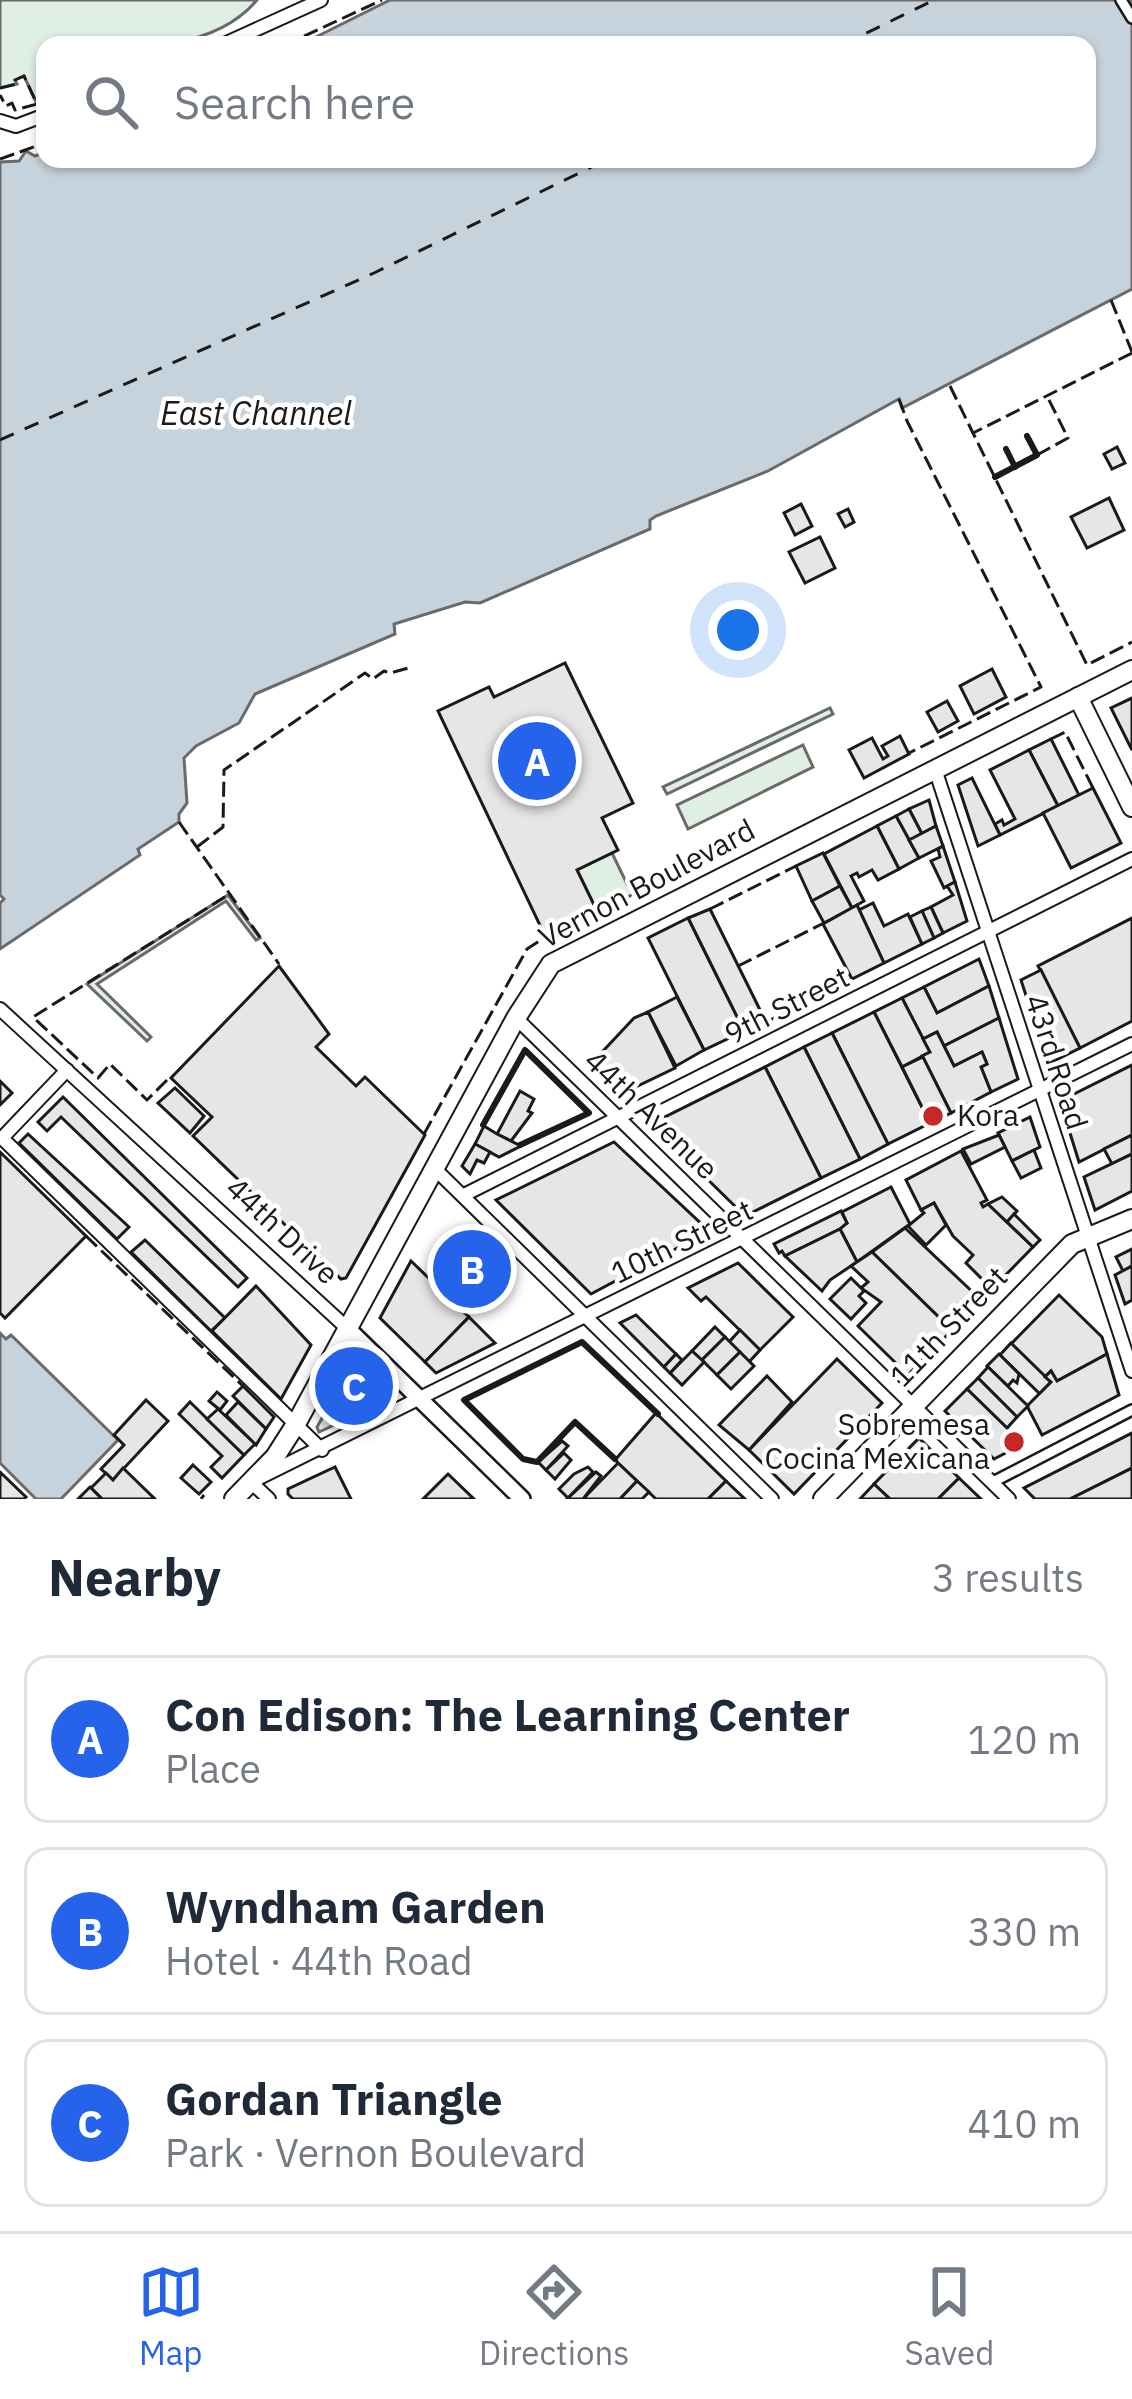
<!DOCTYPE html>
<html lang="en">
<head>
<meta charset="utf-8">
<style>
  body { margin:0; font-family:"IBM Plex Sans",sans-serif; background:#f2f2f3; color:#1f2937 }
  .you { position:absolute; left:738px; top:630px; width:42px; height:42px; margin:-30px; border:9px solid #fff; border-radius:50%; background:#1a73e8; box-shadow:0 0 0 18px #1a73e833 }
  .badge { display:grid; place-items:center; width:78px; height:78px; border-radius:50%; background:#2563eb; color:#fff; font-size:39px; font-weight:700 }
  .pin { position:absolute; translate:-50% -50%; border:6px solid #fff; box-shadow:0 3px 12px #0006 }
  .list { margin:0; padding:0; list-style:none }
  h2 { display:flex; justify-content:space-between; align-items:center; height:156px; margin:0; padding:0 48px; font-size:51px }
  h2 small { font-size:39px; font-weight:400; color:#747a83 }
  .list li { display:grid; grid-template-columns:78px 1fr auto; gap:36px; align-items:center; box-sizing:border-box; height:168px; margin:0 24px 24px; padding:0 24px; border:3px solid #e0e1e3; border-radius:24px }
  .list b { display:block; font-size:45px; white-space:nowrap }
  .list p { margin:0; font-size:39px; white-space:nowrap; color:#747a83 }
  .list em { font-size:39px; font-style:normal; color:#747a83 }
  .icon { flex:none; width:66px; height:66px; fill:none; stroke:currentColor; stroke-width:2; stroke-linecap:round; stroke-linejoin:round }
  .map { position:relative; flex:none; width:1132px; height:1499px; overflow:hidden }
  .search { position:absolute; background:#fff; box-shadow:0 3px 9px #0004; left:36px; right:36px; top:36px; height:132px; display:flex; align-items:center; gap:30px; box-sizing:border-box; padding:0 42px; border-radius:24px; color:#747a83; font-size:45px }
  .sheet { height:732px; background:#fff }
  nav { display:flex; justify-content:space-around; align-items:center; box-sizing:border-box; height:168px; border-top:3px solid #e0e1e3; background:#fff; font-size:33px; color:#747a83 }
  nav a { display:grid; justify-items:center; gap:6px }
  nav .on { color:#2563eb }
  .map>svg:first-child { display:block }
  .green { fill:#e0efe3; stroke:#6a6a6a; stroke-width:3 }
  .water { fill:#c6d2dc; stroke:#6a6a6a; stroke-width:3 }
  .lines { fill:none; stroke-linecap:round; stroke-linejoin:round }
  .ferry { stroke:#1a1a1a; stroke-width:3; stroke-dasharray:15 12; stroke-linecap:butt }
  .building { fill:#e6e6e6; stroke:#1a1a1a; stroke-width:3 }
  .pedestrian-casing { stroke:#1a1a1a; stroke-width:14 }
  .minor-casing { stroke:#1a1a1a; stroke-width:16 }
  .tertiary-casing { stroke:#1a1a1a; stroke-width:20 }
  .secondary-casing { stroke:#1a1a1a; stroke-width:22 }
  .pedestrian { stroke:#fff; stroke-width:9 }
  .minor { stroke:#fff; stroke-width:12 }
  .tertiary { stroke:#fff; stroke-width:15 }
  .secondary { stroke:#fff; stroke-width:18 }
  .fence { stroke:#1a1a1a; stroke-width:3; stroke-dasharray:15 6; stroke-linecap:butt }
  .wall { stroke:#1a1a1a; stroke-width:6 }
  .poi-dot { fill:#c62828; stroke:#fff; stroke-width:4.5 }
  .labels { text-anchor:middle; stroke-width:9; stroke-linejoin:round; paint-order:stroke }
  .street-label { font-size:30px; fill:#1a1a1a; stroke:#fff }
  .poi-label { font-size:30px; fill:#1a1a1a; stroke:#fff; text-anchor:start }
  .water-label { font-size:33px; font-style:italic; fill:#1a1a1a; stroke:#fff }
</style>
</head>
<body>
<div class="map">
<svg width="1132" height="1499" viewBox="0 0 1132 1499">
  <rect width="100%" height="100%" fill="#fff"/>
  <g class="green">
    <path d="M0 0H257C207 59 115 45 45 45V101L37 104 24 76 15 80 17 84 0 88Z"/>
    <polygon points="830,708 833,714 667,794 663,787"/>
    <polygon points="803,745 813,767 688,829 677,805"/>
    <polygon points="612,853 627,884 632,883 637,892 598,913 577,870"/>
    <polygon points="228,895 260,938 256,940 226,901 97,984 151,1037 147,1041 87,984"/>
    <polygon points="350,1369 383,1402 319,1432 317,1427"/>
  </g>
  <g class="water">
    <polygon points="390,0 1132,0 1132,289 902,408 899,399 768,471 656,516 650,520 650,529 480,603 465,602 394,624 395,634 255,694 239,723 196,746 184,758 187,803 179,814 179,822 138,849 140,855 0,949 0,903 4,899 0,895 0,162 19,161 26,151 35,156 45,152 45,159 1087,159 1087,45 300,45"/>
    <polygon points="0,1333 6,1339 11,1335 118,1440 61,1499 36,1499 0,1463"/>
  </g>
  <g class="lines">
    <g class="ferry">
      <polyline points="842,45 934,0"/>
      <polyline points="0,440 374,273 608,159"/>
    </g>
  </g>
  <g class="building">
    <polygon points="1117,447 1125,463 1112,469 1104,454"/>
    <polygon points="1109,498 1124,530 1087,548 1071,517"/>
    <polygon points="801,504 812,526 795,535 784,513"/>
    <polygon points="848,509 854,522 845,527 838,514"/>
    <polygon points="820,537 835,568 805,583 789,552"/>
    <polygon points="565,663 633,803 602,818 618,850 577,870 598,913 546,938 438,711 489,687 494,697"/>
    <polygon points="992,669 1006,697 974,714 960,686"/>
    <polygon points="1132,698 1132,750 1111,708"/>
    <polygon points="947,701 958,721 938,732 927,712"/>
    <polygon points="900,736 909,754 864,778 849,750 872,738 883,759 888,756 882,746"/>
    <polygon points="1051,739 1079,795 1058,806 1029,750"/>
    <polygon points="1029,750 1058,806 1000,835 995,824 1002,820 1004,825 1015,819 990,770"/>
    <polygon points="972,778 1000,835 978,846 958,785"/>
    <polygon points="1093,788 1121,843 1071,868 1043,813"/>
    <polygon points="929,800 936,826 922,834 909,809"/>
    <polygon points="909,809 922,834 909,840 896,816"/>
    <polygon points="896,816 919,858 899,869 877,826"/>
    <polygon points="877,826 899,869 878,880 872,870 859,877 857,873 851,876 864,901 852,908 824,854"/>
    <polygon points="936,826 943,846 919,858 909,840"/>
    <polygon points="943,846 955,882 944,888 931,861 940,857 938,849"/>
    <polygon points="823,853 840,886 812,901 796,866"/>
    <polygon points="955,882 967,921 943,933 931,907 953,895 947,886"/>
    <polygon points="840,886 852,908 824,923 812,901"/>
    <polygon points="873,903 884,926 908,914 922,944 884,963 859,910"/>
    <polygon points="857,905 884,963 852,979 823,924"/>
    <polygon points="931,907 943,933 934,938 922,911"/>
    <polygon points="710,909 766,1022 744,1031 688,918"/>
    <polygon points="922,911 934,938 922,944 910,917"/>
    <polygon points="688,918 744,1031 704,1050 648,938"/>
    <polygon points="1132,918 1132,1021 1080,1048 1038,966"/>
    <polygon points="979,959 989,986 937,1013 924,987"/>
    <polygon points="279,966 329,1034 316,1047 356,1086 365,1077 425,1135 346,1278 341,1279 193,1136 212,1117 171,1078"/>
    <polygon points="1041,970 1080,1048 1048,1064 1021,980"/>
    <polygon points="989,986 999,1018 944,1046 937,1032 923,1039 902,998 924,987 937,1013"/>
    <polygon points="677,997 704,1050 676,1066 648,1012"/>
    <polygon points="902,998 930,1052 902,1067 874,1012"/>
    <polygon points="648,1012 675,1068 621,1094 590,1065 634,1018"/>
    <polygon points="874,1012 930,1123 888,1144 832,1033"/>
    <polygon points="999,1018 1018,1079 991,1092 981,1067 987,1064 982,1052 954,1066 944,1046"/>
    <polygon points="937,1032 954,1066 982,1052 987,1064 981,1067 991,1092 951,1113 922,1056 930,1052 923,1039"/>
    <polygon points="832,1033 888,1144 860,1159 804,1047"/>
    <polygon points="804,1047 860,1159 821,1178 765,1067"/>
    <polygon points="923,1057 951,1113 930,1123 902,1067"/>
    <polygon points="1132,1065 1132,1135 1079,1162 1060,1101"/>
    <polygon points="765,1067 821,1178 745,1216 651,1124"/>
    <polygon points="0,1081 12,1093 0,1105"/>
    <polygon points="175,1088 204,1116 190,1133 158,1103"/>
    <polygon points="520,1091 534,1099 528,1111 532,1113 511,1141 497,1134"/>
    <polygon points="63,1097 247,1278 238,1287 61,1117 47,1131 38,1122"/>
    <polygon points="1030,1117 1040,1147 1012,1161 998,1133"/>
    <polygon points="484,1126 497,1134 521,1146 499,1157 475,1144"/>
    <polygon points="28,1134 129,1227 117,1239 19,1143"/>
    <polygon points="999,1135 1005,1147 971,1164 963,1149"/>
    <polygon points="1132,1135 1132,1154 1112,1164 1104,1149"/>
    <polygon points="614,1142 709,1231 591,1294 496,1200"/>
    <polygon points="475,1144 490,1152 484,1163 477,1160 470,1174 462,1166"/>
    <polygon points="1034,1150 1041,1168 1021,1178 1012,1161"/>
    <polygon points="961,1151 987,1200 981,1203 983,1207 988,1204 1033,1247 992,1289 966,1263 973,1255 953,1236 934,1203 921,1210 906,1180"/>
    <polygon points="0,1152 86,1236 5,1318 0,1313"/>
    <polygon points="1132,1154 1132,1191 1095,1210 1084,1177"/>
    <polygon points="891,1187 910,1224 857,1262 839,1227 847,1223 842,1212"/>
    <polygon points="1002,1197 1017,1211 1007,1222 988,1204"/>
    <polygon points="934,1203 946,1225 926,1245 908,1226 924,1213 921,1210"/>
    <polygon points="841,1211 847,1223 840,1229 785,1256 782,1251 779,1253 774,1244"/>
    <polygon points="1014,1214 1040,1240 1033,1247 1007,1222"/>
    <polygon points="905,1228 980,1299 952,1330 872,1252"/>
    <polygon points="840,1229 857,1262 830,1280 822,1291 785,1256"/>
    <polygon points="457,1231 510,1283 487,1306 435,1255"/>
    <polygon points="145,1240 225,1318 211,1331 131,1252"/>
    <polygon points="1132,1249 1132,1266 1123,1271 1116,1257"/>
    <polygon points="872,1252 952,1330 908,1375 858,1326 881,1302 861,1288 868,1282 851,1266"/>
    <polygon points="411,1261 469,1317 425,1362 380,1318"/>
    <polygon points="738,1263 793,1317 760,1350 706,1297 701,1301 688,1288"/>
    <polygon points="1132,1266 1132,1300 1125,1304 1115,1275"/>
    <polygon points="851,1278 864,1291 859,1296 866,1303 851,1319 830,1299"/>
    <polygon points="256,1286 311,1345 281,1399 212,1331"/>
    <polygon points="1059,1295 1102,1337 1107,1354 1057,1381 1051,1371 1045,1377 1011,1344"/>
    <polygon points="636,1315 676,1354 664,1367 620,1323"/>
    <polygon points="469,1317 495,1343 436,1373 425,1362"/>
    <polygon points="715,1327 725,1337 702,1360 692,1351"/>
    <polygon points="740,1330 760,1350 749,1362 729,1342"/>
    <polygon points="725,1337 740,1352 717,1375 702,1360"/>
    <polygon points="1011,1343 1051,1382 1040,1394 1000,1355"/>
    <polygon points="692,1351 704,1362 682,1385 670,1373"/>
    <polygon points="740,1352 754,1366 731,1389 717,1375"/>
    <polygon points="676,1354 682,1360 670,1373 664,1367"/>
    <polygon points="999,1354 1019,1374 1017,1383 1013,1380 1008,1386 987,1366"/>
    <polygon points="1107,1354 1119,1395 1042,1435 1027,1406 1051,1382 1045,1377 1051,1371 1057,1381"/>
    <polygon points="837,1359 882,1403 794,1494 749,1450"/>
    <polygon points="988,1367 1028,1406 1017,1417 978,1378"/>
    <polygon points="767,1376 792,1402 749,1450 719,1425"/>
    <polygon points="978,1378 1017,1417 1007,1428 967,1389"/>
    <polygon points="243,1386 274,1417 266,1429 233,1396"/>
    <polygon points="967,1389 1007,1428 1023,1444 994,1459 945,1411"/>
    <polygon points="217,1392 227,1401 220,1410 209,1401"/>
    <polygon points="146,1400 168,1421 113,1480 101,1469 124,1445 114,1435"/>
    <polygon points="190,1402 244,1455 222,1478 211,1467 222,1456 179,1414"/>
    <polygon points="238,1402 266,1429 256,1445 226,1415"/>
    <polygon points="218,1409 255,1444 244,1455 207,1419"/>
    <polygon points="656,1413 726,1481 708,1499 656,1499 615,1460"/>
    <polygon points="1132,1433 1132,1468 1070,1499 1035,1499 1024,1488"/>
    <polygon points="919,1438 959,1478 938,1499 890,1499 874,1484"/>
    <polygon points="562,1441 568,1446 546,1470 538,1462"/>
    <polygon points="564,1453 571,1460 555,1479 546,1470"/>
    <polygon points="618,1463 637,1481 620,1499 583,1499"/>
    <polygon points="193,1465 211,1482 199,1494 181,1478"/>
    <polygon points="335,1467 351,1499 293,1499 288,1494 288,1489"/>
    <polygon points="588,1467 593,1472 568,1498 559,1489 574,1474"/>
    <polygon points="123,1468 155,1499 102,1499 91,1488 106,1473 113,1480"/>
    <polygon points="1132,1468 1132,1499 1070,1499"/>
    <polygon points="0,1472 26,1497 24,1499 0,1499"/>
    <polygon points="596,1472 601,1476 583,1499 567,1499"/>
    <polygon points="448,1474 474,1499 423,1499"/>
    <polygon points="959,1478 981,1499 938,1499"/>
    <polygon points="637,1481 649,1492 642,1499 620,1499"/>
    <polygon points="726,1481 745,1499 708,1499"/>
    <polygon points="874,1484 890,1499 860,1499"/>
    <polygon points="90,1487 102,1499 78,1499"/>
  </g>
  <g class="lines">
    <g class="pedestrian-casing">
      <g id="pedestrian">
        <polyline points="1121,0 1132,18"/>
        <polyline points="993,1482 1132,1410"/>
      </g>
    </g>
    <g class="minor-casing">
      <g id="minor">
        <polyline points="222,45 321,0"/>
        <polyline points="0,121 16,126 45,115"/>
        <polyline points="935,769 1132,1371"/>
        <polyline points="0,1009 348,1329"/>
        <polyline points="516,1018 1009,1499"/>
        <polyline points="67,1070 2,1138 322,1450"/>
        <polyline points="435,1169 772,1499"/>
        <polyline points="464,1195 1132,859"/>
        <polyline points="269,1499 251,1482 1132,1044"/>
      </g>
    </g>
    <g class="tertiary-casing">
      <polyline id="tertiary" points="348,1329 522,1499"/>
    </g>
    <g class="secondary-casing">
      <g id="secondary">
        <polyline points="1078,697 1132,807"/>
        <polyline points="234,1499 275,1457 296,1424 516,1018 551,964 1132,670"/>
        <polyline points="823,1499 1072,1244 1132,1219"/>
      </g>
    </g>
    <use href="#pedestrian" class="pedestrian"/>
    <use href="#minor" class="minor"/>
    <use href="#tertiary" class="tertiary"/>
    <use href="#secondary" class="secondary"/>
    <g class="fence">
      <polyline points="285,45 382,0"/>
      <polyline points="0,88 17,84 15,80 24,76 37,104 15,110 12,103 6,106 0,95"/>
      <polyline points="0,159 45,143"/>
      <polyline points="1111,300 1132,352"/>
      <polyline points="1132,353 973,433 1087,665 1132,642"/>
      <polyline points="950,386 973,433"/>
      <polyline points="899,399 907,421 1041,687 909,753"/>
      <polyline points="1037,455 1068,438 1047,396"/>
      <polyline points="1051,739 1065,732 1093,788"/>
      <polyline points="179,822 279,964"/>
      <polyline points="197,847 223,827 224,770 365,673 373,679 384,671 390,673 412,667"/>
      <polyline points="710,909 796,866"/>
      <polyline points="598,913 649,886 646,879 667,868"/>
      <polyline points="738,966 824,923"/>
      <polyline points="766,1022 852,979"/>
      <polyline points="167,1080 147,1100 110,1064 98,1078 33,1017 228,895"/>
      <polyline points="424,1134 527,949 544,938"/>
      <polyline points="86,1236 243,1386"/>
      <polyline points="201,1499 204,1495"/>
    </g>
    <g class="wall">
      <polyline points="1006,449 1015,467"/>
      <polyline points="995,477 1037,455 1027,436"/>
      <polyline points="483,1125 525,1050 589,1113 520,1145"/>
      <polyline points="615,1459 575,1422 537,1462 523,1459 464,1400 582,1342 658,1414"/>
    </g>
  </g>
  <g class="poi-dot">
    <circle cx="933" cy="1116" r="12"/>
    <circle cx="1014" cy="1442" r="12"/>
  </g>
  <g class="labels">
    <g class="street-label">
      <text transform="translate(647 884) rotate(-28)" y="10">Vernon Boulevard</text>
      <text transform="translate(787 1006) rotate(-27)" y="10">9th Street</text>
      <text transform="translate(1056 1062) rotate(72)" y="10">43rd Road</text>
      <text transform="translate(651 1115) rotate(44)" y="10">44th Avenue</text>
      <text transform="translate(282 1231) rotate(43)" y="10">44th Drive</text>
      <text transform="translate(682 1242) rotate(-26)" y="10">10th Street</text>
      <text transform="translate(949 1327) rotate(-46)" y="10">11th Street</text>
    </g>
    <g class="poi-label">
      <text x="957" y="1126">Kora</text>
      <text x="990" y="1435" text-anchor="end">Sobremesa<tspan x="990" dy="34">Cocina Mexicana</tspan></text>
    </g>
    <g class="water-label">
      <text x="256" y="425">East Channel</text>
    </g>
  </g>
</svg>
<div class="you"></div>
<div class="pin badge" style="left:537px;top:761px">A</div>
<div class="pin badge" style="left:472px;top:1269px">B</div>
<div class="pin badge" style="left:354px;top:1386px">C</div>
<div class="search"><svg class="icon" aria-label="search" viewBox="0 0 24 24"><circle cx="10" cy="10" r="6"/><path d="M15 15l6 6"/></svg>Search here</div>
</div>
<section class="sheet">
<h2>Nearby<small>3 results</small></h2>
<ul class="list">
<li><span class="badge">A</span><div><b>Con Edison: The Learning Center</b><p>Place</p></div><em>120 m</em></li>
<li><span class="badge">B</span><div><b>Wyndham Garden</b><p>Hotel · 44th Road</p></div><em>330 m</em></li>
<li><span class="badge">C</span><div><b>Gordan Triangle</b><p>Park · Vernon Boulevard</p></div><em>410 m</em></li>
</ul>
</section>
<nav>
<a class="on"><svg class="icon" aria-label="map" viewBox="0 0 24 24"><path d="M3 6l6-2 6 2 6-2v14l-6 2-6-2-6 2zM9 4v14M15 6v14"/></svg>Map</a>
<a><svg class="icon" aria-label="directions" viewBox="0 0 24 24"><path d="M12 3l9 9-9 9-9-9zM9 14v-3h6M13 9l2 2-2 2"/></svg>Directions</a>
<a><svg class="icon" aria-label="saved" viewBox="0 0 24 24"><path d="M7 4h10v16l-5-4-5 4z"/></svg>Saved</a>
</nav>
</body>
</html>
